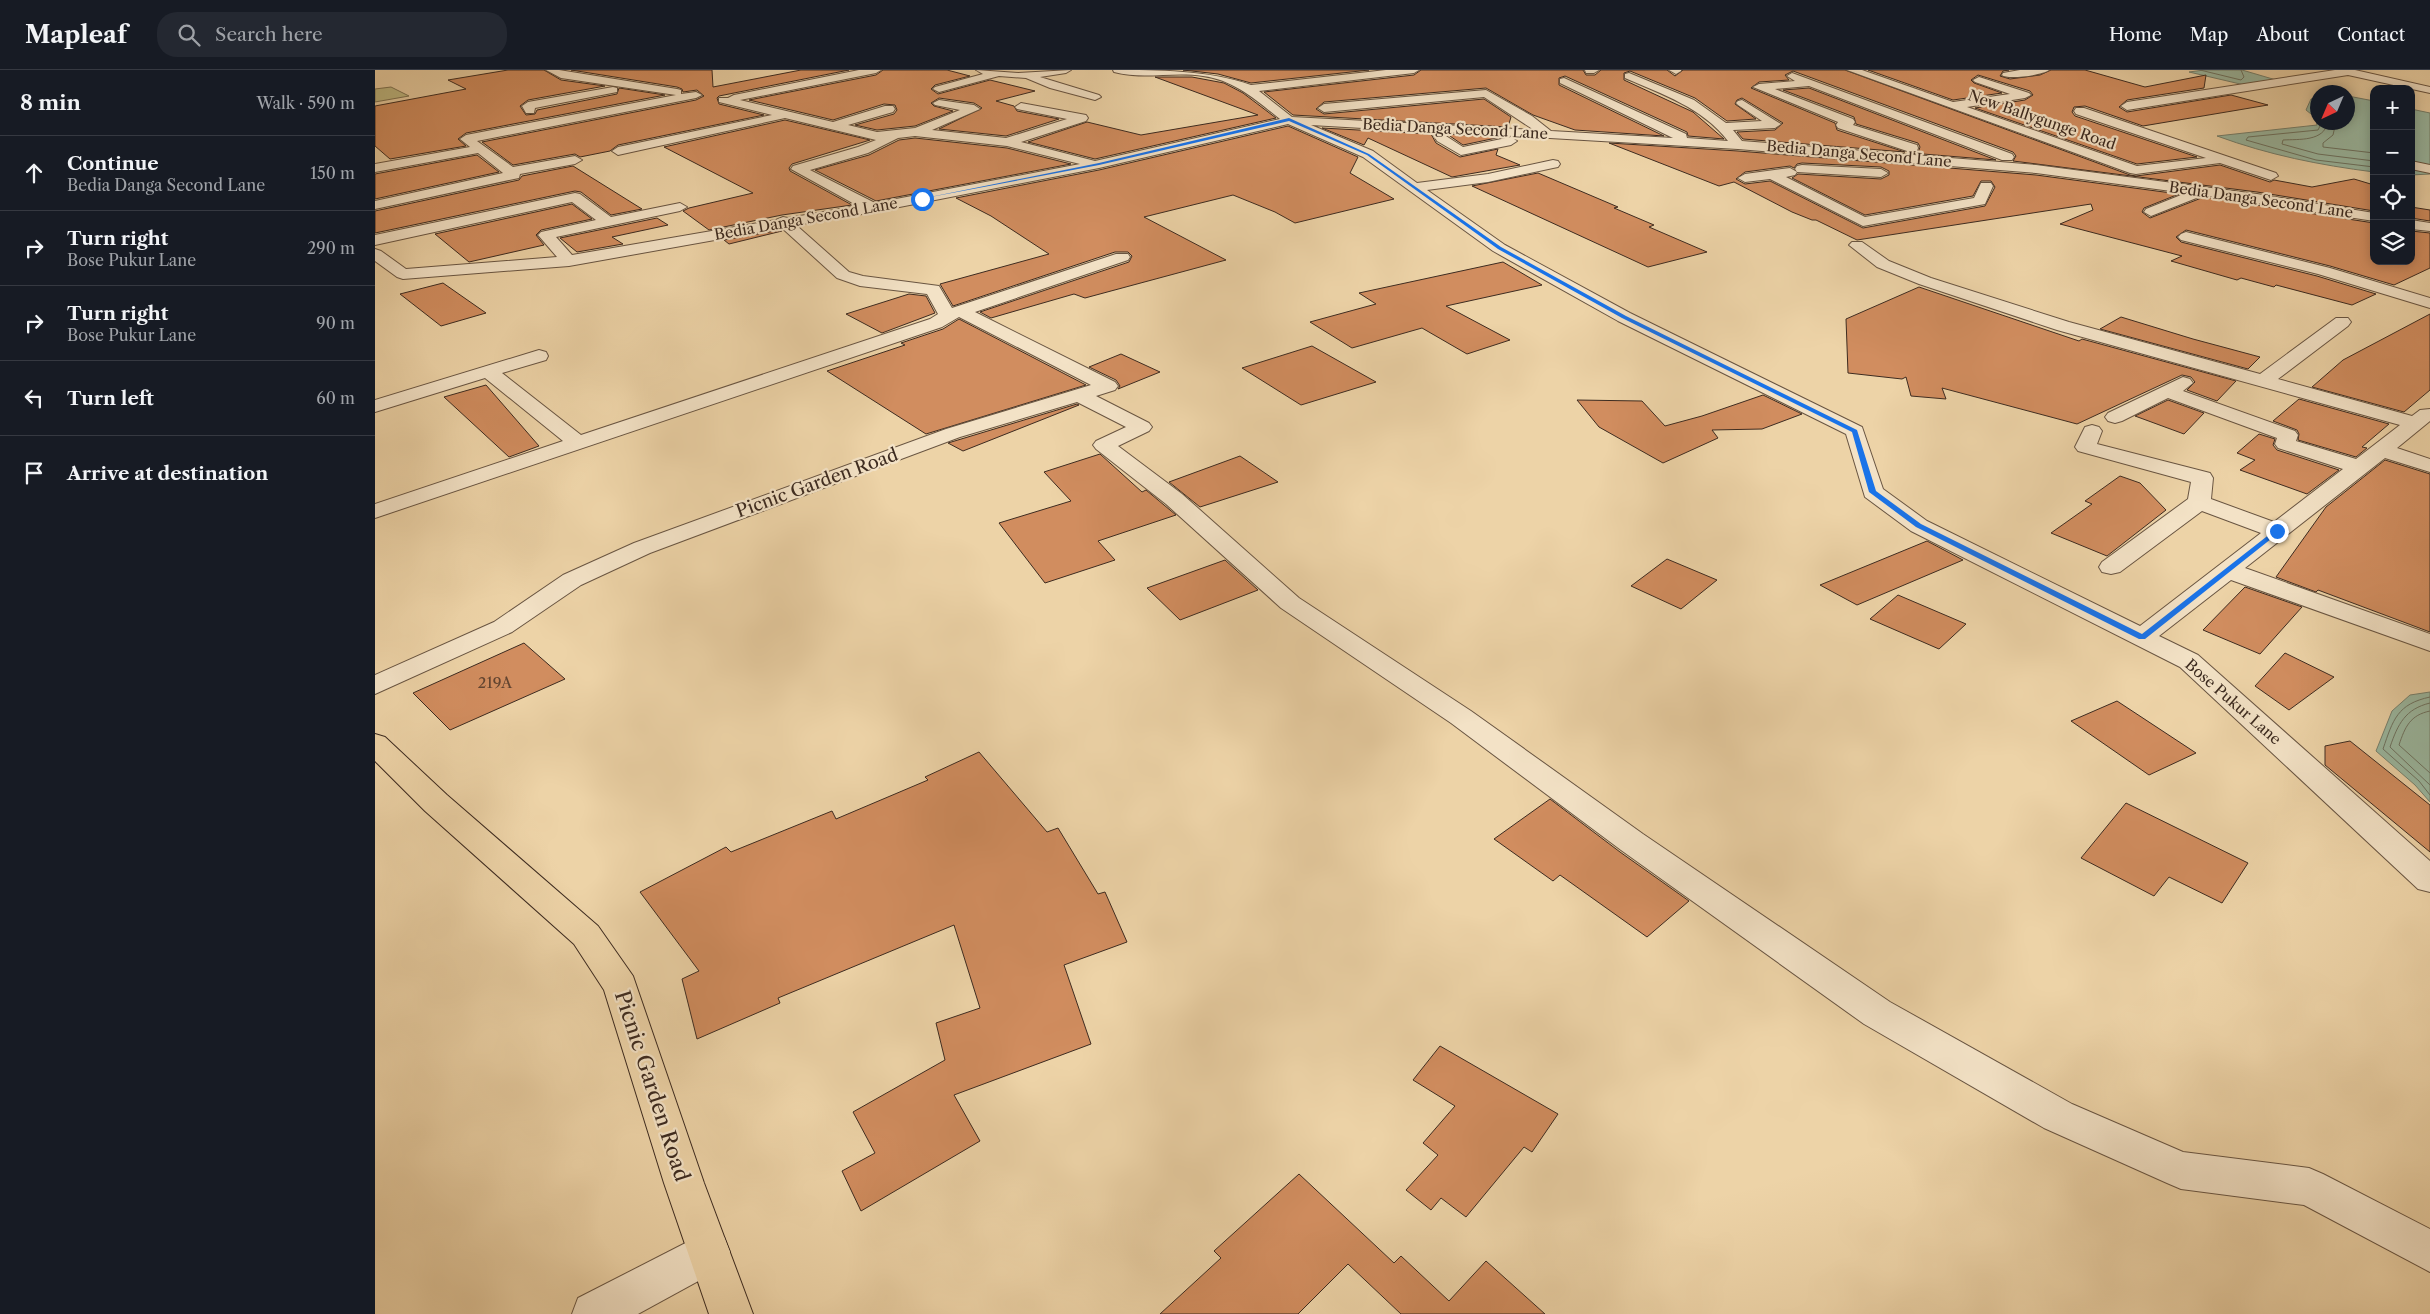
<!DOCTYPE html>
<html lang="en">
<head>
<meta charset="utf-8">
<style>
  body { margin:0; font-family:"Libre Caslon Text",serif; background:#242831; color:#f1f3f6 }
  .controls { position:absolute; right:15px; top:15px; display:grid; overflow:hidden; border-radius:10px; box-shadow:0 2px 12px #0003 }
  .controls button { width:45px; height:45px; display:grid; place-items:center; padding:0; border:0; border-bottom:1px solid #363941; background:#171b24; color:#f1f3f6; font:25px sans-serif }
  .compass { position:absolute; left:1935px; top:15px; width:45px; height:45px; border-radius:50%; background:#171b24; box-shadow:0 2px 12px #0003; rotate:224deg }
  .stop { position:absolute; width:15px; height:15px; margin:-11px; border:4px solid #1a73e8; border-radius:50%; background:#fff }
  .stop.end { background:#1a73e8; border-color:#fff; box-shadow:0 1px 5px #0008 }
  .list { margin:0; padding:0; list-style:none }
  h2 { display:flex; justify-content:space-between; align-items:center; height:65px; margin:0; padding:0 20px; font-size:21px }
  h2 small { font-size:16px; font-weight:400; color:#9ea1a6 }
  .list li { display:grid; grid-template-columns:32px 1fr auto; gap:15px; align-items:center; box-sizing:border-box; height:75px; padding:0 20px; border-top:1px solid #363941 }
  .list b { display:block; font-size:19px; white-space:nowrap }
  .list p { margin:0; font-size:16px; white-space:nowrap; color:#9ea1a6 }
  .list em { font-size:16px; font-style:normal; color:#9ea1a6 }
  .icon { flex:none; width:28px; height:28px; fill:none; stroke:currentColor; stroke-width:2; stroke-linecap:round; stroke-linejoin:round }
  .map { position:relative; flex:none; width:2055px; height:1244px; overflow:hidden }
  header { display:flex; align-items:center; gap:30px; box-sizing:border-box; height:70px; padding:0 25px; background:#171b24; border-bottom:1px solid #363941 }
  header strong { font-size:24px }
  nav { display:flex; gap:28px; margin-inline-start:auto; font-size:18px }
  .search { width:350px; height:45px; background:#242831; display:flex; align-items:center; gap:12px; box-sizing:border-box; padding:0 18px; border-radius:20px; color:#9ea1a6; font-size:19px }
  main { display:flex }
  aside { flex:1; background:#171b24 }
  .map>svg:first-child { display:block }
  .green { fill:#bfba83; stroke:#7e7252 }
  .water { fill:#9ab9a2; stroke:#75806e }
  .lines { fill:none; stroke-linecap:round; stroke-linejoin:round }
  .shore { stroke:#6c7261; stroke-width:1 }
  .building { fill:#d18d5f; stroke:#3d2b20; fill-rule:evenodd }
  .minor-casing { stroke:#695542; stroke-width:2 }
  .major-casing { stroke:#3d2b20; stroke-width:2 }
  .minor { fill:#f3e2c6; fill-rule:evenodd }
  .major { fill:#edd3a7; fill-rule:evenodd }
  .route { fill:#1a73e8 }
  .labels { text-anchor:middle; stroke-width:4.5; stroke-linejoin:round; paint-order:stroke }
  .far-street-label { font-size:15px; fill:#3d2b20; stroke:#f3e2c6 }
  .number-label { font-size:15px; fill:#624430 }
  .street-label { font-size:18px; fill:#3d2b20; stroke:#f3e2c6 }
  .near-street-label { font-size:21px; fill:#3d2b20; stroke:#f3e2c6 }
</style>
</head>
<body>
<header>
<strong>Mapleaf</strong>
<div class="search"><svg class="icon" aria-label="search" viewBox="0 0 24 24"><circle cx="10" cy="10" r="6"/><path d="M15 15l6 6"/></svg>Search here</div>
<nav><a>Home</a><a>Map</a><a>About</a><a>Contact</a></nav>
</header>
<main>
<aside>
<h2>8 min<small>Walk · 590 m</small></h2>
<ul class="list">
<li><svg class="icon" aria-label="ahead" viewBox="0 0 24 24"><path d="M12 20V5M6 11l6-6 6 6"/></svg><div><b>Continue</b><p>Bedia Danga Second Lane</p></div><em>150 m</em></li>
<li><svg class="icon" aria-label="right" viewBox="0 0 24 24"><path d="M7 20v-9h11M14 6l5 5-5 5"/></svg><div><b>Turn right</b><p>Bose Pukur Lane</p></div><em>290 m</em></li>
<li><svg class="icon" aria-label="right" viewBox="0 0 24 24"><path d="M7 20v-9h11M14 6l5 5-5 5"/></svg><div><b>Turn right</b><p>Bose Pukur Lane</p></div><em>90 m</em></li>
<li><svg class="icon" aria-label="left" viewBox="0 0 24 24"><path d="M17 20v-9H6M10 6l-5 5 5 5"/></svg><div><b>Turn left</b></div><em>60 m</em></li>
<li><svg class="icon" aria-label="arrive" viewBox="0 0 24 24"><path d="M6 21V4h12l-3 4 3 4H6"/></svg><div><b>Arrive at destination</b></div></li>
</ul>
</aside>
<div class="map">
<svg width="2055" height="1244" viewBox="0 0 2055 1244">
  <rect width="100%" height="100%" fill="#edd3a7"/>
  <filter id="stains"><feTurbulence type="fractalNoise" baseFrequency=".004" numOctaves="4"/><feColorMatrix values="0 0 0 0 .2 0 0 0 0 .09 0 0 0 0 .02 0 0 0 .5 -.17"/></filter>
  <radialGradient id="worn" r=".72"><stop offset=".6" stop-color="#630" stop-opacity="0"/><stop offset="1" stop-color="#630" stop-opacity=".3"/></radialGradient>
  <polygon class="green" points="16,17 34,26 0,32 0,19"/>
  <g class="water">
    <polygon points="1829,0 1867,0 1908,12 1878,17 1814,2"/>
    <path d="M1973 26 1999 31V102C1944 95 1894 85 1842 66L1942 55 1941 48 1931 40 1936 29 1942 27V52H1972Z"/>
    <polygon points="2036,39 2055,43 2055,104 2036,105"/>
    <polygon points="2055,622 2055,732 2040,715 2001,681 2017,641 2035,625"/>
  </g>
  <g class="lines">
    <g class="shore">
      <polyline points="1825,0 1866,10 1869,7 1866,0"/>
      <polyline points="1947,52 1943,60 1873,67 1871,70 1941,90 1999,97"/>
      <path d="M1953 52C1949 72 1924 69 1908 70L1907 74 1943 84 1999 91"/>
      <polyline points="1961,52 1958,65 1948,73 1948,77 1999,83"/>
      <path d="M2055 627C2022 634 2018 650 2008 679L2044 711 2055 725"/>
      <path d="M2055 633C2030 639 2023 654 2015 677L2055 715"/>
      <path d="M2055 641C2035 645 2030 657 2024 675L2055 703"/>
    </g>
  </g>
  <g class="building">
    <polygon points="133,0 169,0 186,10 230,16 153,30 145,36 151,45 160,44 162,40 242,24 244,18 290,25 91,63 83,69 91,76 15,89 0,76 0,36 91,19 73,10"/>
    <polygon points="196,0 337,0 338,17 426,0 474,0 344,26 342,28 344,34 389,45 243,75 235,81 205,87 200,84 138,95 107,72 321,30 329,26 322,20 308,22 307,19 302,17"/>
    <polygon points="508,0 572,0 595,6 560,15 556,19 563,24 615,10 660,21 621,31 639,36 642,41 684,49 631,66 564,59 607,38 599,33 564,28 556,33 559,36 578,41 540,56 502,60 480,55 519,44 522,40 520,35 509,34 458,50 374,30 501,5"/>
    <polygon points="808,0 994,0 876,13 843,4"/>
    <polygon points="1046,0 1208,0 1211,5 1220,5 1226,0 1292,0 1300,6 1308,0 1470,0 1755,105 1761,106 1845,95 1895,112 1899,110 1937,117 1979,109 1999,115 1999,141 1882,122 1638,91 1641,86 1638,82 1418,1 1410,5 1414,10 1384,12 1376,18 1460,53 1462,60 1530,82 1368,69 1362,62 1400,60 1408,53 1367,28 1362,30 1360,34 1381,49 1352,51 1320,28 1255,1 1249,3 1249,10 1318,42 1349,69 1313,66 1312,62 1190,6 1184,8 1184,15 1289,66 1200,60 1158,45 1111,18 949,32 941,39 949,44 1109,29 1136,47 1133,57 918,45 889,22 1039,5"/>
    <polygon points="1493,0 1634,0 1628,1 1625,6 1635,9 1665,5 1676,0 1710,0 1770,17 1831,5 1829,18 1752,30 1744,37 1752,42 1856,25 1893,35 1768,56 1710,36 1699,37 1697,42 1700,46 1822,87 1762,94 1600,38 1650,30 1658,25 1655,21 1603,5 1596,10 1599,13 1627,23 1578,30"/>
    <polygon points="780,7 817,7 849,13 868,23 901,48 720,89 653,72 712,52 766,65 883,45"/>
    <polygon points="1434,18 1621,90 1536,83 1543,83 1545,77 1543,73 1481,54 1479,47 1408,20"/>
    <polygon points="410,50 495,70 417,94 414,98 415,101 477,135 407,145 334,160 308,141 314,138 378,123 289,77"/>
    <polygon points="913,56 983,87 975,103 1019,129 920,153 900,142 858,125 769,147 851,190 710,228 699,224 616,248 605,242 754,192 757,186 753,182 740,182 578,236 565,214 674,184 616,146 581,128 724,100"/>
    <polygon points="947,58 1056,64 1061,73 1085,87 1123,79 1121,85 1145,95 1077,107 993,68 989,75"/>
    <polygon points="1072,64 1126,67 1088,75"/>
    <polygon points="540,68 632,78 696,94 501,131 440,100 494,85 524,70"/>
    <path d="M1234 73 1363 81 1661 105 1804 124 1769 138 1767 142 1775 148 1829 127 1999 153V191H2036V161L2055 163V198L2019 215 1955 196 1811 160 1801 167 1806 172 1942 206 2001 224 1977 235 1901 215 1899 217 1866 208 1862 210 1796 191 1807 186 1685 154 1718 140 1716 134 1482 170 1441 150H1437L1417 142 1359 112 1344 116ZM1427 93 1506 97 1514 101V105L1506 109 1423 104 1417 108 1490 145 1598 126 1606 111H1616L1620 117 1610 136 1488 158 1395 111 1370 114 1361 109 1370 102 1415 96 1419 98 1422 94Z"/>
    <polygon points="102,85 124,102 0,129 0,104"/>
    <polygon points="198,96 267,139 236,145 206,122 200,121 0,163 0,141 144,110 147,106"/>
    <polygon points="1163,103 1243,137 1239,138 1279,155 1274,157 1332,182 1273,197 1097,116"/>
    <polygon points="197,134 217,149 166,160 161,165 169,175 94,192 60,164"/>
    <polygon points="2036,137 2055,140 2055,151 2036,148"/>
    <polygon points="282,148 293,155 237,167 248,174 202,182 185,168"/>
    <polygon points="406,160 407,161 354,174 349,170"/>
    <polygon points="1128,192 1167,215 1071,236 1135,270 1092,284 1047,258 977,278 935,252 1001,234 984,223"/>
    <polygon points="68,213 111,243 66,256 25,224"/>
    <polygon points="1544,217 1704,271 1707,269 1861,311 1842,331 1812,320 1820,312 1816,307 1807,305 1702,354 1567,318 1571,329 1536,326 1531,307 1527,309 1473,303 1471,249"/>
    <polygon points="534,224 551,226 560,243 507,263 471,244"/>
    <polygon points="2055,244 2055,320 2029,342 1937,317 1968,290"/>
    <polygon points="1746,247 1818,269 1885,287 1873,299 1725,259"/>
    <polygon points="584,249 711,315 551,364 452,301 530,275 526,273 568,259"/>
    <polygon points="937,276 1001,312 926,335 867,298"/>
    <polygon points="746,284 785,302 743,319 745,316 741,310 714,297"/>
    <polygon points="111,315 164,376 134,387 69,327"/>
    <polygon points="1388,325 1427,344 1387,359 1337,360 1343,368 1288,393 1224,357 1202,330 1267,331 1290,356 1327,346"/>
    <polygon points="1924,329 2014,354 1987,377 1992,378 1981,387 1923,370 1924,364 1922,360 1898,351"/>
    <polygon points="1793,330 1829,343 1809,364 1760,346"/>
    <polygon points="702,334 704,335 588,381 573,373"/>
    <polygon points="1884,364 1900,369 1898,375 1902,380 1964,400 1932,424 1865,400 1880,390 1862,383"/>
    <polygon points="725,384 767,422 771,420 801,445 723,471 740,490 670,513 624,453 696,431 669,402"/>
    <polygon points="865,386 903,412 825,437 794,412"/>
    <polygon points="2010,390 2055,404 2055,562 1943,520 1941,522 1901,507 1951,437"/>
    <polygon points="1745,406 1765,413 1791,440 1732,486 1676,463 1717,434 1710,431"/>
    <polygon points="1552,471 1588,490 1482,535 1445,515"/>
    <polygon points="1292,489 1342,510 1306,539 1256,516"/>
    <polygon points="850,490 883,520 805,550 772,518"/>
    <polygon points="1870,517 1927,537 1885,584 1828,560"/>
    <polygon points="1523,525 1591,554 1564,579 1495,549"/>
    <polygon points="149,573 190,609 75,660 38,623"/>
    <polygon points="1910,583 1959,607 1914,640 1880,616"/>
    <polygon points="1742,631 1821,683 1774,705 1696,651"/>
    <polygon points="1975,671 2055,735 2055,782 1950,695 1950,676"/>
    <polygon points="604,682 672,762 683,758 723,824 730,822 752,872 689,895 716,974 579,1025 605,1071 486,1141 467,1101 500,1083 478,1042 570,990 561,953 605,938 579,855 403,928 405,933 322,969 307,909 324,901 265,822 351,777 356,782 457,741 461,749 553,710 550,707"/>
    <polygon points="1175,729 1245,782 1314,831 1272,867 1185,805 1178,811 1119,769"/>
    <polygon points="1751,733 1873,793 1847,833 1794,807 1779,826 1706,788"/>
    <polygon points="1065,976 1183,1044 1157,1082 1149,1077 1091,1147 1066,1128 1056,1140 1031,1120 1063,1085 1048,1073 1080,1036 1038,1010"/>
    <polygon points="924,1104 1019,1193 1026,1186 1074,1231 1111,1191 1170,1244 1026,1244 973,1194 923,1244 785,1244 846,1188 839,1181"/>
  </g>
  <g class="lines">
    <g class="minor-casing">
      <g id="minor">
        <polygon points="171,0 184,0 302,19 306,20 306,24 321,22 327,25 321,28 102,71 138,97 200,86 207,90 200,94 145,104 144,108 139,109 0,139 0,131 128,103 103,83 0,102 0,94 95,77 85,69 91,65 301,25 186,8"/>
        <path d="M484 0H506L501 3 365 30 458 52 510 36H518L520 39 518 42 473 55 502 62 540 58 585 40 560 35 558 33 564 30 599 35 605 39 557 60 631 68 692 49 642 39 640 37 646 33 711 45 713 48 711 51 646 72 720 91 905 49C881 30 859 10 828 6 798 1 769 10 739 2L738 0C784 0 833 0 876 15L1011 0H1044L1039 3 884 21 917 47 1159 60 1109 27 949 42 943 38 949 34 1111 20 1157 46 1176 61 1298 68 1185 13V9L1189 8 1311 64 1312 68 1353 71C1328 38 1287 24 1250 8V4L1254 3 1319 30 1351 53 1387 51 1363 35 1361 33 1363 31 1367 30 1406 54 1400 58 1358 60 1367 71 1661 95 1882 124 1999 143V151L1829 125 1776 146 1769 142 1771 139 1811 123 1661 103 1363 79 1070 62 1071 66 1088 77 1136 67 1142 71 1136 75 1086 85 1062 71 1057 62 936 55 998 81 1042 113 1113 104 1178 90 1183 91 1185 94 1183 97 1178 98 1113 112 1052 120 1130 175 1255 243 1487 357 1508 419 1552 451 1765 556 1886 463 1827 441 1745 502 1736 504 1727 502 1724 497 1727 492 1813 429 1816 412 1703 381 1700 377 1710 357 1717 355 1724 357 1727 361 1722 374 1835 403 1838 408 1836 429 1899 452 1968 399 1903 378 1900 374 1902 368 1793 328 1747 351 1740 353 1733 351 1730 347 1733 343 1808 307 1815 309 1818 313 1808 321 1920 361 1923 365 1921 371 1981 389 2025 355 1682 260 1544 214 1502 197 1474 175 1477 172H1487L1514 191 1556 208 1694 252 1885 304 1961 248H1973L1976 252 1973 256 1903 309 2037 346 2045 340 2055 339V351L2022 378 2055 389V402L2010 388 1870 498 2055 564V581L1856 510 1784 566 1823 585 2055 791V822L2043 819 1805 597 1536 461 1490 427 1471 364 1243 251 1118 181 988 87 913 54 724 98 499 142 421 155 474 202 488 206 564 216 577 238 741 184H753L755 187 753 190 600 242 740 312 743 316 740 320 721 326 774 353 777 357 774 361 743 376 807 424 924 528 1096 641 1268 764 1515 932 1697 1034 1808 1082 1934 1098 1948 1104 2055 1159V1202L1929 1135 1806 1119 1792 1113 1669 1058 1489 954 1246 780 1076 653 906 538 791 434 721 379 718 375 721 371 751 357 702 332 585 367 275 483 206 515 137 562 0 624V605L119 552 188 505 259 473 571 359 716 315 584 247 567 257 0 448V434L188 371 110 308 0 342V330L164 280 171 282 173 286 171 290 127 303 206 365 555 249 563 244 552 224 485 216 462 208 407 158 194 196 28 209 22 207 0 191V179L6 181 31 199 182 187 163 165 166 162 221 150 197 132 0 175V165L200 123 205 124 236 147 305 133 312 137 305 141 181 167 197 185 401 150 408 147 413 148 483 136 416 99 418 96 483 77 501 70 410 48 243 85 237 81 243 77 397 45 344 32V28H353L359 25ZM540 66 632 76 705 94 500 133 435 100 493 83 523 68Z"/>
        <polygon points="601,0 643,3 696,0 691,3 665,7 724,25 726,27 720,30 675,18 651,8 624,6 564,22 558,19 560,17 608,4"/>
        <polygon points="1210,0 1224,0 1219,3 1211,3"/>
        <polygon points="1294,0 1306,0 1306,1 1301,4"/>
        <polygon points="1472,0 1487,0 1578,32 1635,24 1600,12 1598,10 1604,7 1654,23 1656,25 1650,28 1592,37 1762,96 1831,88 1701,44 1699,41 1701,38 1709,38 1901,103 1903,106 1896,110 1845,93 1761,104 1755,103"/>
        <path d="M1645 0H1674C1668 5 1632 10 1627 5L1628 3Z"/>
        <polygon points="1960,0 1980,0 2055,17 2055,23 1973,5 1752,40 1746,36 1752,32"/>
        <polygon points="1417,3 1637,84 1639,87 1637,90 1627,90 1434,16 1400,19 1478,49 1480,52 1478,55 1542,75 1543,78 1542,81 1532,81 1463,58 1461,55 1463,52 1378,17 1384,14 1420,11 1412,6"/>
        <polygon points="238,17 242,18 242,22 160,38 159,43 151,43 147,36 153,32"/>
        <polygon points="2036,91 2055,95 2055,103 2036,99"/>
        <polygon points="1427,95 1506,99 1513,103 1506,107 1422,102 1420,99 1422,96"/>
        <polygon points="1415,98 1422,102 1420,105 1411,107 1490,147 1599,128 1606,113 1616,113 1618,116 1610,134 1488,156 1395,109 1370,112 1363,108 1370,104"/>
        <polygon points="2036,150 2055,153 2055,161 2036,159"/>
        <polygon points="1811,162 1955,198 2055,228 2055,238 1943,204 1806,170 1803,167 1806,164"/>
        <polygon points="334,1161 349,1167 355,1182 349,1197 263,1244 197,1244 203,1228"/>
      </g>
    </g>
    <g class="major-casing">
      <polygon id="major" points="0,664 10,667 72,725 223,856 258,906 329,1113 378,1244 334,1244 289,1113 229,920 199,874 50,741 0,691"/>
    </g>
    <use href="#minor" class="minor"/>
    <use href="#major" class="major"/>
  </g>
  <polygon class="route" points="914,48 994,84 1126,177 1251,246 1482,360 1501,421 1546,454 1767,564 1900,460 1906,461 1770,569 1764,569 1541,457 1494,422 1477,362 1247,248 1123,179 992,85 914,51 724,95 545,129 724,93"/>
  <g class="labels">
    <g class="far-street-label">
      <text transform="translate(1667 50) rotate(19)" y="5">New Ballygunge Road</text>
      <text transform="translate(1080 59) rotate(3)" y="5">Bedia Danga Second Lane</text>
      <text transform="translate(1484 84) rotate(5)" y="5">Bedia Danga Second Lane</text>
      <text transform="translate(1886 130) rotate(8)" y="5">Bedia Danga Second Lane</text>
      <text transform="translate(431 149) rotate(-10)" y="5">Bedia Danga Second Lane</text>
      <text transform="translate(1858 632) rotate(41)" y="5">Bose Pukur Lane</text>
    </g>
    <g class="number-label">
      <text x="120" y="618">219A</text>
    </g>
    <g class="street-label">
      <text transform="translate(442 413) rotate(-20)" y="6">Picnic Garden Road</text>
    </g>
    <g class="near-street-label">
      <text transform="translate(277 1016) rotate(72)" y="7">Picnic Garden Road</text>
    </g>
  </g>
  <rect width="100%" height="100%" filter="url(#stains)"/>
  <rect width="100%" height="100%" fill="url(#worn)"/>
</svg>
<div class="controls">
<button>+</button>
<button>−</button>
<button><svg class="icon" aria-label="locate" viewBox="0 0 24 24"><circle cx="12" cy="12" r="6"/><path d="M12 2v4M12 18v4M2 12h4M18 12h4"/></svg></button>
<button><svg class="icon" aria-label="layers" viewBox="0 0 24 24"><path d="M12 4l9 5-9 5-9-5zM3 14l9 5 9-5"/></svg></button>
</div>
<svg class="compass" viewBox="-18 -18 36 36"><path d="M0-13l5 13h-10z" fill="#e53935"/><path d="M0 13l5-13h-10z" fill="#9ea1a6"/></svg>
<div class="stop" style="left:547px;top:129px"></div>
<div class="stop end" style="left:1902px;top:461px"></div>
</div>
</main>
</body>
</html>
